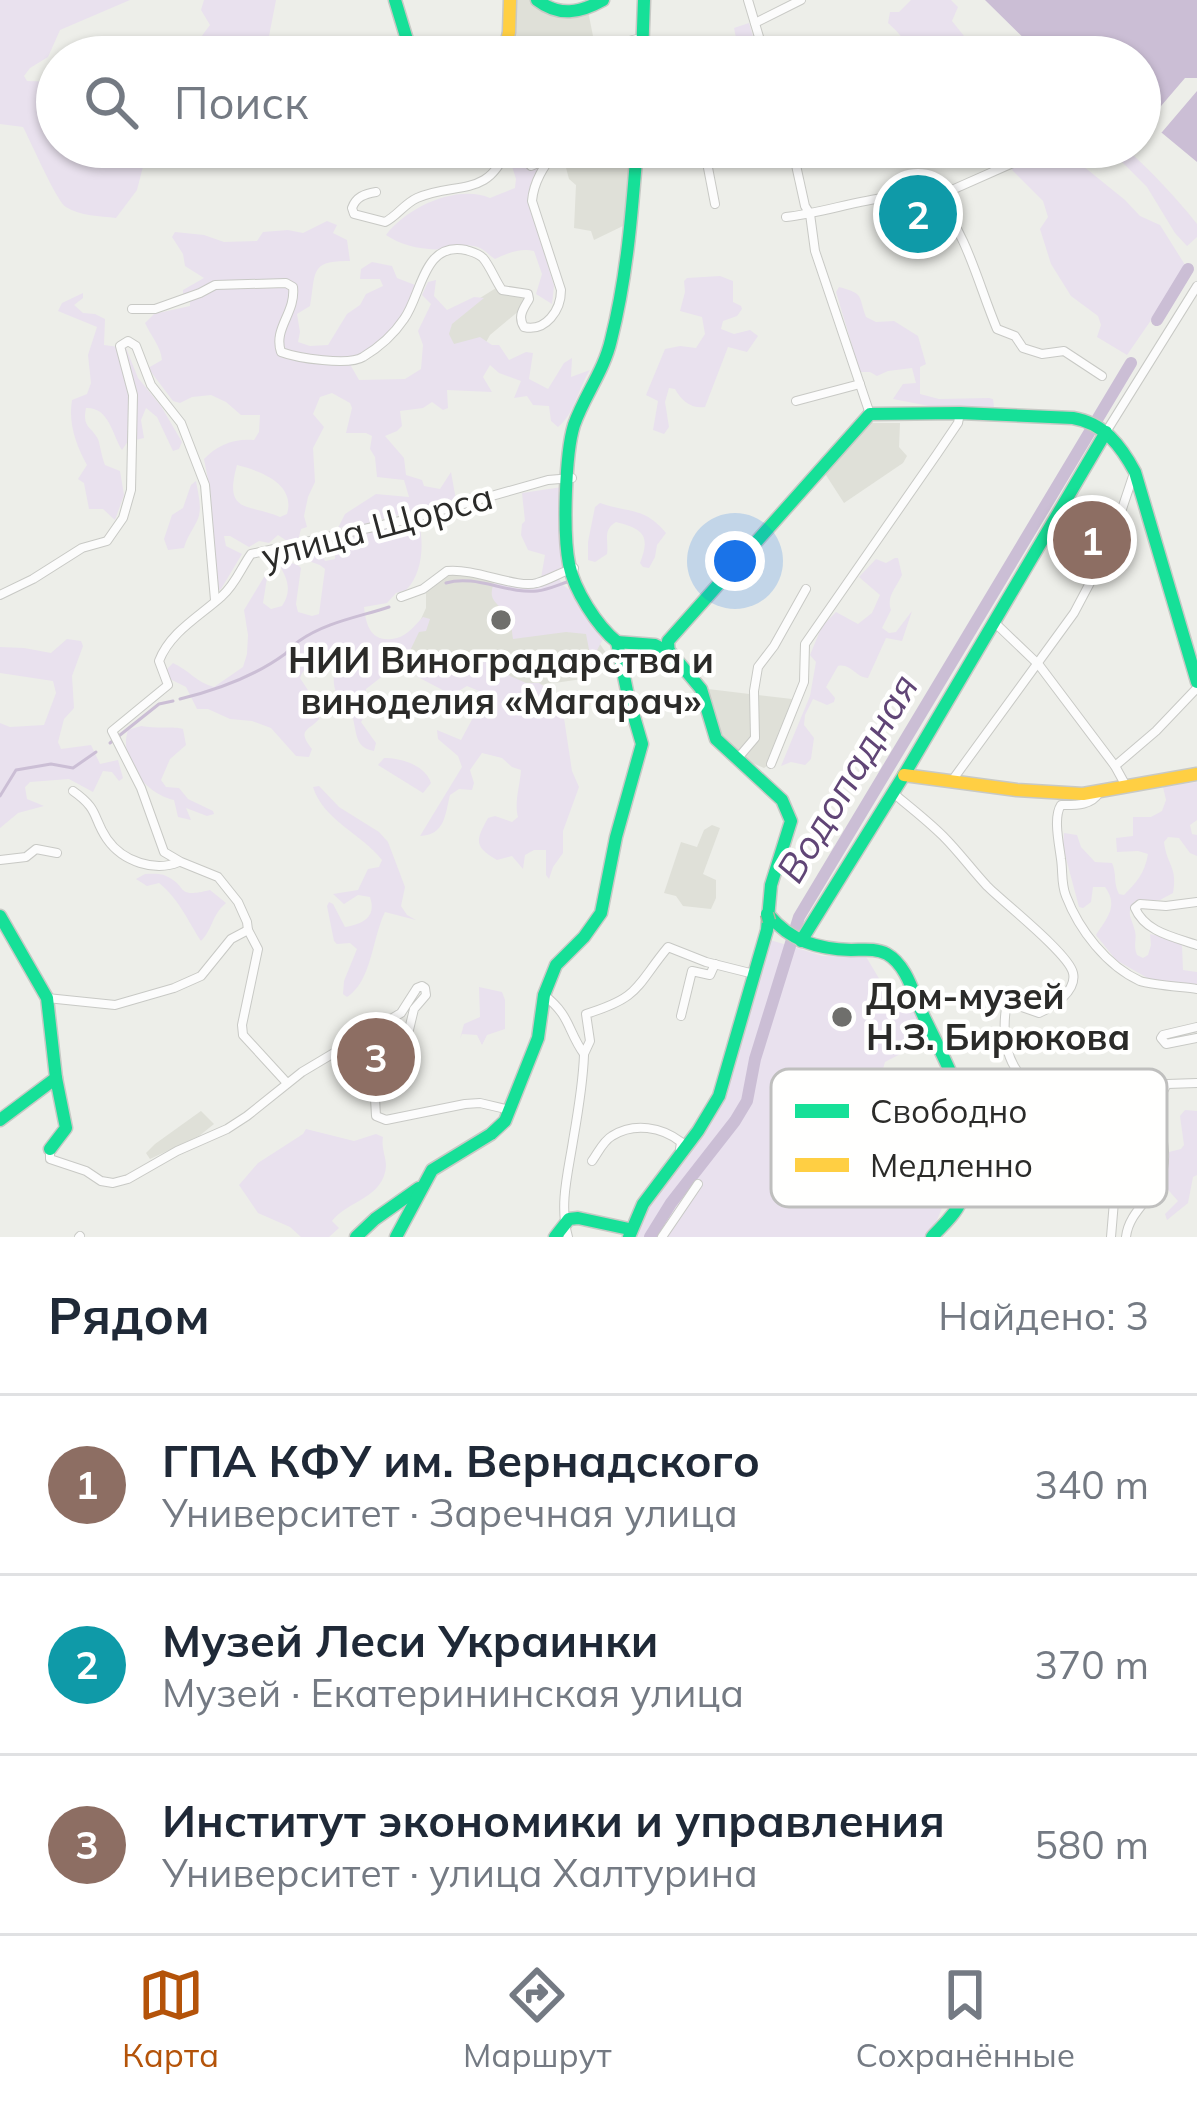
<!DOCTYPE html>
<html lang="ru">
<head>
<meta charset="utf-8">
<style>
  body { margin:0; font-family:Mulish,sans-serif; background:#f6f6f7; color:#1f2937 }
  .you { position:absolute; left:735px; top:561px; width:42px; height:42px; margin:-30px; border:9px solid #fff; border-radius:50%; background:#1a73e8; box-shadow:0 0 0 18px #1a73e833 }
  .badge { display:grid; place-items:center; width:78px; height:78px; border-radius:50%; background:#b45309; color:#fff; font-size:39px; font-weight:700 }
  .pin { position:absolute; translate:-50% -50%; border:6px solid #fff; box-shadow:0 3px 12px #0006 }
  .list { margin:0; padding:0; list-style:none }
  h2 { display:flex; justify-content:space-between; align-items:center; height:156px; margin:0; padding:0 48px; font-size:51px }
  h2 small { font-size:39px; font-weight:400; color:#747a83 }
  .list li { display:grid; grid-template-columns:78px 1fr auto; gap:36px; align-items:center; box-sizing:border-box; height:180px; padding:0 48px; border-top:3px solid #e0e1e3 }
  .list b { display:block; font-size:45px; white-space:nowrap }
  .list p { margin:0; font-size:39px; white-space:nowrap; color:#747a83 }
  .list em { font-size:39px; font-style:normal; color:#747a83 }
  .icon { flex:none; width:66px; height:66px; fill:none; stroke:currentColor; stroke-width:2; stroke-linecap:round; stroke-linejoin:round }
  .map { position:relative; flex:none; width:1197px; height:1237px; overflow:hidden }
  .search { position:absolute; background:#fff; box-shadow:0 3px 9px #0004; left:36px; right:36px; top:36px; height:132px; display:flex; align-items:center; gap:30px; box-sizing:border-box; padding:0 42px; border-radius:66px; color:#747a83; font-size:45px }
  .sheet { height:696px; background:#fff }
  nav { display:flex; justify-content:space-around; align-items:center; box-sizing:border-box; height:168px; border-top:3px solid #e0e1e3; background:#fff; font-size:33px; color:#747a83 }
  nav a { display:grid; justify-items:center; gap:6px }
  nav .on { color:#b45309 }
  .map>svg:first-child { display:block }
  .built { fill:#dfe0d8 }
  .green { fill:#e9e1ee; fill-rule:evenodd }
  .water { fill:#cbbed5 }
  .pier { fill:#edeee9 }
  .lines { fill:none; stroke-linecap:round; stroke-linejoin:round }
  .stream { stroke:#cbbed5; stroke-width:3 }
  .river { stroke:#cbbed5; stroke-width:12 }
  .street-casing { stroke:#c8c9c5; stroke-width:10 }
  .fast-casing { stroke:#c8c9c5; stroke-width:15 }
  .slow-casing { stroke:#c8c9c5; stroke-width:15 }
  .street { stroke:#fcfcfc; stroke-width:8 }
  .fast { stroke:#16e098; stroke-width:12 }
  .slow { stroke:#ffcf43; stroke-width:12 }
  .fast-bridge-casing { stroke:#b0b29f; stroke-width:15; stroke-linecap:butt }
  .fast-bridge { stroke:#16e098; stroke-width:12 }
  .poi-dot { fill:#6f6f6c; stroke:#fffffe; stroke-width:4.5 }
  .labels { text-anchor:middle; stroke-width:9; stroke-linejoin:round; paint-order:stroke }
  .street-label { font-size:36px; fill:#2b2b29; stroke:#fffffe }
  .poi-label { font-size:36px; font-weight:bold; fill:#2b2b29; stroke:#fffffe }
  .water-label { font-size:39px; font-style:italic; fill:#604576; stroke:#fffffe }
  .key { fill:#fffffe; stroke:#bfbfbe; stroke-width:3 }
  .key-label { font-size:33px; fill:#2b2b29 }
</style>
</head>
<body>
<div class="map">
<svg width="1197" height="1237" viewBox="0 0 1197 1237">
  <rect width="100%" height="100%" fill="#edeee9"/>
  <g class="built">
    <polygon points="512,0 535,0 539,6 588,11 596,51 572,57 510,57"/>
    <polygon points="561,147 634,147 625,225 594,240 591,231 574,228 576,185 569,179 565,164 559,161 557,152"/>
    <polygon points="496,288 527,297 520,310 490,335 478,357 437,335 464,308"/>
    <polygon points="868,423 900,423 899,447 907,456 903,463 844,503 824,472"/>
    <polygon points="1082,504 1108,516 1107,545 1086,582 1061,568 1078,536 1068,528"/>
    <polygon points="447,573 473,576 518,589 592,632 606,653 608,665 593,668 589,678 520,688 453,675 406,652 426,608 426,593 433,582"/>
    <polygon points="708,689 792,699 767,766 764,768 743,759 720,737"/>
    <polygon points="712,825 720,828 703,874 716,880 716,898 711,909 683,906 676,896 664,893 681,842 697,847 704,830"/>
    <polygon points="201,1111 214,1124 199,1136 150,1159 146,1153 155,1144"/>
  </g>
  <g class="green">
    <path d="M0 0H130L60 30 48 57 30 68 24 76 27 81 57 82V147H148L137 190 116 218C100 216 80 216 66 207 57 202 31 142 23 127L0 124Z"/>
    <path d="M204 0H276L265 57H147L172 45 177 56C192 55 201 36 210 25L201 10Z"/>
    <path d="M911 0H951L958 7 952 21 968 41 942 57H906C908 41 899 33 888 23L890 12H899Z"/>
    <polygon points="749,23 759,57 695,57 698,48 719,42 721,47 737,43 734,28"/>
    <path d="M524 147H553L530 187 537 228 554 286 552 304 536 294 542 274 534 251C520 248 508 253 495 259 490 256 486 251 480 248 468 242 454 247 442 249 425 251 400 245 386 235 407 207 457 184 490 198L515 188 516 179 511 163 517 152Z"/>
    <polygon points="1057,147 1068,164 1083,166 1125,200 1140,216 1160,225 1187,268 1127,355 1097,337 1101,325 1098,316 1071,296 1051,264 1040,229 1048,217 1043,201 1010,168"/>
    <path d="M1116 147H1124C1150 170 1175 196 1197 224V237L1187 246 1175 233 1147 187 1112 152Z"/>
    <path d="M327 221 337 225 333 233 347 240 350 261C309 260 316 273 310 306L297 314 300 332 298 342 310 346 328 345 347 314 360 305 366 294 383 286 380 279H360L361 269 372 262 392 266 397 278 415 285C409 305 400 325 383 339 371 349 360 353 351 366L359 380 405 379 421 369 423 345 418 331 431 304 422 295 428 282 436 280 434 296 447 310 474 297 484 298 452 324 449 334 454 344 480 337 492 345H499L509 360 526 352 533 353 529 379 548 389 564 363 572 358 571 377 590 370C579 387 574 415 558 427L551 421 549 406 533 405 527 396 514 398 521 381 499 373 490 365 483 377 492 392 447 390 448 408 443 410 432 402 423 408 400 411 402 426 397 431 385 436 404 458 406 475 422 480 424 486 440 489 451 472 456 500 361 525 338 528 345 514 376 494 409 497 404 480 377 477 375 457 370 449 372 436 366 433H346L352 408 350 403 332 393 320 397 313 414 324 427 313 448 315 482 308 497 304 516 307 527 301 529 298 541H287L278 535 269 543 259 541 249 547 230 536H224L226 546 242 554 221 589 217 591 209 485 204 459C217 445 235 438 254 440L259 432 260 415H241L226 402 211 395 192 397 180 403 173 401 148 368 162 360C161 347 151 336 145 323L154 314 190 306V297L183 295V290L204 278 185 266 183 254 172 237 175 232 204 235 224 242 257 241 263 232 288 230 303 233ZM237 465C261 471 296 484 287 514L280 517C249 503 223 515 237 465Z"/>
    <path d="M720 276 733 281V302L741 306 742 309 737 316 723 321 721 329 734 334 750 330 758 336 747 352 728 347 705 407C691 409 682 401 675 389L669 388 665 402 669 427 664 434 653 430 658 401 646 395 665 349 680 346 696 348 705 334 702 317 680 311 685 292 684 281 687 278Z"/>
    <path d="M839 287C865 294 858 296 866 317L876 322 894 321 918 336 926 364 920 367V394L939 399 989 398 993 399 994 407 929 406 893 399 903 384 916 383 912 368 888 371 877 376 870 372H860L836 292Z"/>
    <path d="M83 293V298L74 305 83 313 95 314 105 319 104 345 126 348 138 378 161 406 182 442 179 449 173 451 157 417 146 408 141 420 144 438 131 441 128 428V441L122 450C112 434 109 407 86 408 82 428 91 426 98 439 100 445 102 458 105 465L120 471 124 495 115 520 103 509H89L84 483 78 479 87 465C76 445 68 423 72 400L87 394 91 383 88 355 97 327 58 311 62 303Z"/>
    <path d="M196 481C198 494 203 509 197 521 192 531 187 537 184 548L168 550 164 539 172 515 183 508 191 485Z"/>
    <path d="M569 486 565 565 559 579 564 586 580 596 607 635C599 643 598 651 591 660L586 634 566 632 513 639C512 633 512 626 509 620 500 600 484 604 496 578 510 576 529 583 541 578L545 555 528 550 521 535 522 524 525 521 522 493Z"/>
    <path d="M600 503C629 513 645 507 666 533L657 545 655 557 649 568 643 567 640 563C651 535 643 529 616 522 602 530 609 541 607 554L595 562 588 560V542L595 507Z"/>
    <path d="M397 524 420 528C424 549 421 575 406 590L396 593 387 603 364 607C366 627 372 644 397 638 407 636 416 624 423 617L430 619 426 631 419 632 407 657 366 689 365 700 369 709 361 722 376 743 374 751C352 747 358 729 351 713 347 704 337 699 335 689 332 676 337 674 327 663 315 660 304 667 300 678L315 701 319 719C309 731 296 729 312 749L309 757 296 756 271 728 252 721 230 719 208 709H197L186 687 168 678 167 669 173 663C189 670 197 683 214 687L243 667 247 654 248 635 244 610 264 577 267 578 263 603 271 609 282 606C292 591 288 579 279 565 286 562 296 562 301 568L296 604 298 612 312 616 319 614 325 569C314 558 299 564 285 553L288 549 317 544 325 561 335 559V545L341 540Z"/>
    <path d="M895 558H898L902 575C896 588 886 597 891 610L882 628 889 633 896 632 912 611 902 641 886 638 868 678C856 678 851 663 838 666L826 687 835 698 834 702 827 705 813 699 805 715 804 725 814 738 811 759 805 765 791 762 781 766 810 696 816 662 810 655 822 626 836 612 858 624 872 613 880 595 859 577 876 559 886 563Z"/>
    <polygon points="67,639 81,641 83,646 72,676 74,708 64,719 58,742 61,749 91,745 100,764 118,760 123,778 119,781 112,772 103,771 93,792 69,779 30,782 25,787 27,799 44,806 18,813 0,828 0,723 10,727 44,725 56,693 53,681 0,673 0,647 24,648 51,653"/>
    <path d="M414 651 428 660 440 662 448 653 497 663 510 676 526 683H539L555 694 564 718 572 771 579 787 563 831V853L553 867 549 879 546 875V850H534L525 855 523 869 512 856 497 860C473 846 476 840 488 818L495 816 512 822 518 817C514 802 520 786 521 770L512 767 502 758 482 753 470 770 474 783 472 790 459 789 450 795C445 815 445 835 420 836L462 767 458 756 438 739 437 730 461 740 484 697 479 691 467 686 452 695 416 676 432 670 411 660Z"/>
    <path d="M141 726C154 729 175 726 183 729L186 745 170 759 161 780 166 787 179 788 188 799 213 811 214 814 207 816 186 808 191 820 178 817 174 800C146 794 118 760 128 730Z"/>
    <path d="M384 758C401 758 425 765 431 783L423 793 378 765Z"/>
    <path d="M1197 782V820L1190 825 1192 834 1197 835V856L1190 853 1179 838 1168 837 1164 842C1167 866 1178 867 1173 893L1160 900 1135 901C1125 913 1132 918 1135 931 1137 940 1133 945 1137 955L1143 958 1148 955 1151 945 1150 934 1177 940 1182 946 1183 970 1197 972V988L1169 981 1151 980 1116 960 1096 935C1107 918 1119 906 1105 887H1093L1091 902 1083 908 1079 907 1063 847 1064 833 1077 835 1081 847 1095 862 1112 863C1117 874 1113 883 1119 894L1124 895C1136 883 1145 873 1148 854L1138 851 1117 852 1116 838 1133 836V817H1151L1162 811 1166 800 1163 787Z"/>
    <path d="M319 786 339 807 379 832 388 842 405 887 401 906 407 915 416 920 385 912C372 938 372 981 347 997L343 994 344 981 357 949 350 943 337 944 334 941 327 906 329 902 333 904 345 927C362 924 377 918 370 897L358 895 344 904 333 894 358 890 368 869 379 867 382 860C362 834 323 820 313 787Z"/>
    <path d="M145 874C152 874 160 873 166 876 189 886 174 899 210 890L226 903C211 916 213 929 201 941 188 921 179 899 159 883L147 886 136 879Z"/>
    <polygon points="767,939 823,956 865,955 899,1012 914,1007 925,1041 885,1062 877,1090 854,1092 840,1104 827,1108 811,1147 929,1194 942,1208 930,1237 629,1237 711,1107"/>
    <polygon points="479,987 502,992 505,1000 505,1029 487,1035 482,1045 477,1035 462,1034 460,1039 464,1024 480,1017"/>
    <polygon points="1185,1110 1197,1111 1197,1175 1193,1177 1188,1203 1167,1220 1165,1214 1178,1201 1163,1184 1169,1152 1181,1149 1184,1145 1180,1116"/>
    <path d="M306 1129 354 1141 376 1134 383 1137C381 1148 386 1156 386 1166 384 1198 347 1201 332 1221L339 1228 329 1237H301L290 1227 258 1213 239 1185 258 1163 303 1134Z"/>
  </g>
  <polygon class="water" points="985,0 1197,0 1197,162 1162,133 1140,129 1140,57 1043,57"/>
  <polygon class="pier" points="1185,78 1197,78 1197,91 1157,138 1140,135 1154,121 1155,113"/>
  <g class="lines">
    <g class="stream">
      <path d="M446 583C475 574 507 594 537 591 547 590 558 585 567 582"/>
      <path d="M180 699C217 690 255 676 285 654 290 650 294 644 299 641 326 622 359 617 389 607"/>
      <polyline points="110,743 159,704 173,701"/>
      <polyline points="0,796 16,770 51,764 73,768 96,752"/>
    </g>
    <g class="river">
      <polyline points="1157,320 1188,269"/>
      <polyline points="650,1237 671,1203 735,1121 747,1101 755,1059 799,917 1131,363"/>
    </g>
    <g class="street-casing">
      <g id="street">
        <polyline points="748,0 765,57"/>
        <polyline points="755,23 801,0"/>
        <polyline points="614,57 613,45 641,38"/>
        <polyline points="522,147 524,159 531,166 538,163 551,147"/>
        <polyline points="704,147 715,204"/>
        <polyline points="792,147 805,206 810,214 815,251 870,414"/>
        <path d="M376 192C364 194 356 197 352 208L354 214 385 222C397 216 404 204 417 198 455 181 490 199 507 147"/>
        <path d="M936 197C968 236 978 284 997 329L1015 336 1023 348 1042 354 1064 351 1102 376"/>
        <path d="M786 217C832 212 891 188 936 197L1049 147"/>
        <path d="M132 309H155L200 293 215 285 286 283 293 287C296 313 273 328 281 352 297 358 349 366 363 357 378 348 394 334 404 319 422 294 423 241 466 250 472 252 478 253 483 258 490 266 495 280 502 290L528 294 529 299C524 308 517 316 524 327 546 332 561 310 561 290L532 201C534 179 546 164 558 147"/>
        <polyline points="796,401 860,384"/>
        <polyline points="1106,432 1197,286"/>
        <polyline points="0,595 33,579 82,548 107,541 123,518 131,490 133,395 120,346 128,341 136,346 151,385 181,423 205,485 215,600"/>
        <path d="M401 597 423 589 447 571C476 568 516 589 537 583 549 580 561 572 574 568"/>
        <polyline points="993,621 1039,665 1115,766 1126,786"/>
        <polyline points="738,758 755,738 754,691 758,667 774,646 806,589"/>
        <polyline points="771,764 804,682 805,644 937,454 958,423 960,413"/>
        <polyline points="1115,766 1156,731 1197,688"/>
        <polyline points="951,782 1074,613 1110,545 1134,473"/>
        <path d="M73 791C100 810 92 817 107 839 123 862 155 872 179 862"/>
        <path d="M893 793C910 807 928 821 943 836 959 852 972 870 987 886 1004 903 1069 954 1073 973 1077 991 1053 1007 1039 1013L1013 1004 1006 1008C998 1064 1023 1087 1071 1112 1088 1121 1106 1127 1119 1142L1111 1237"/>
        <path d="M1099 793C1091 806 1075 805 1061 805 1053 817 1059 843 1061 859 1063 872 1061 884 1066 896 1079 930 1107 966 1140 981 1152 985 1183 987 1197 989"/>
        <polyline points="0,860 26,857 36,849 57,853"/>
        <path d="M1197 902 1166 906 1140 904 1135 908C1145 932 1174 937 1197 945"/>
        <path d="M544 995C571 1016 567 1030 584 1054L590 1041 586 1014C641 997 635 987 668 947L706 962 750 973"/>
        <polyline points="47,998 115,1005 174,988 201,976 231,939 248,930"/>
        <polyline points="681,1016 692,971 710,975 715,964"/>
        <polyline points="1197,1027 1163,1035 1161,1038 1166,1044 1197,1038"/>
        <path d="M287 1083 243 1035 242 1025 258 949 248 930 247 922 238 902 218 877 181 862 164 852 141 788 112 731 168 685 159 661C170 632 200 616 222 596 235 585 241 568 251 554L414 518 548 480 572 478"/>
        <polyline points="50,1149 50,1159 86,1171 101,1181 113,1183 128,1179 177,1151 227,1129 247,1116 302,1072 401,1013 417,988 422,986 425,988 426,995 414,1009 406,1042 375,1098 376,1116 386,1120 465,1104 480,1103 510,1110"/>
        <path d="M592 1161C598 1153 603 1141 612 1136 634 1122 662 1127 681 1142L680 1149"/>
        <polyline points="79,1237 80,1236"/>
        <path d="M568 1237C559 1205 568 1173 573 1141 578 1112 583 1084 584 1055"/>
        <polyline points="662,1237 698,1184"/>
        <path d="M1126 1237C1129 1209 1158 1196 1163 1169 1169 1139 1149 1112 1167 1084L1197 1083"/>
      </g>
    </g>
    <g class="fast-casing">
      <g id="fast">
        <path d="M537 0C559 17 580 13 603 0"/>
        <polyline points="392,57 404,51 408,43 395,0"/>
        <polyline points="642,57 644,0"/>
        <polyline points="617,642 655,645 671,653 701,689 716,739 782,800 791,821 771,885 767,930 719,1096 698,1131 643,1204 629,1237"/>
        <path d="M617 642C597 626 574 590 569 564 563 534 565 454 574 425 584 396 604 371 611 340 627 277 632 212 637 147"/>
        <path d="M669 658 668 641 870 414 960 413 1073 418C1104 423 1121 446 1135 472L1197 682"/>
        <path d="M769 915C790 941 818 949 851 950 863 950 876 948 887 954 908 966 914 997 924 1017 951 1073 989 1138 961 1201 955 1215 942 1226 932 1237"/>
        <polyline points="0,916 47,998 56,1078"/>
        <polyline points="801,941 904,775 1106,432"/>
        <polyline points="0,1120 56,1078 66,1128 50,1149"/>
        <polyline points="356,1237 375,1219 419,1188"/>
        <polyline points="396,1237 432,1170 491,1134 505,1121 538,1038 544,995 556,965 584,937 601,913 616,837 642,744 628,696 617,642"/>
        <polyline points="555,1237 569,1219 578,1218 629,1229"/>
      </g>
    </g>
    <g class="slow-casing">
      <g id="slow">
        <polyline points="463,57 493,53 506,46 509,32 510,0"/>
        <polyline points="904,775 1017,790 1083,794 1197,774"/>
      </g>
    </g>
    <use href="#street" class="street"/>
    <use href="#fast" class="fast"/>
    <use href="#slow" class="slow"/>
    <g class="fast-bridge-casing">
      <polyline id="fast-bridge" points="767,914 769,921"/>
    </g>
    <use href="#fast-bridge" class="fast-bridge"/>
  </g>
  <g class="poi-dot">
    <circle cx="501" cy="620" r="12"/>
    <circle cx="842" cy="1017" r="12"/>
  </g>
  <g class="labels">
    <g class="street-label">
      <text transform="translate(377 526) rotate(-15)" y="13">улица Щорса</text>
    </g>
    <g class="poi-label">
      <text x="501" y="673">НИИ Виноградарства и<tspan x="501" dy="41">виноделия «Магарач»</tspan></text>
      <text x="866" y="1009" text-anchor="start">Дом-музей<tspan x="866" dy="41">Н.З. Бирюкова</tspan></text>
    </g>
    <g class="water-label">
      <text transform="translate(847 778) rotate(-59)" y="14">Водопадная</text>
    </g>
  </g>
  <rect x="771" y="1069" width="396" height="138" rx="18" class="key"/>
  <rect x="795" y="1104" width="54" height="14" fill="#16e098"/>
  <rect x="795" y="1158" width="54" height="14" fill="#ffcf43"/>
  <g class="key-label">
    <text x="870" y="1123">Свободно</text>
    <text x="870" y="1177">Медленно</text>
  </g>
</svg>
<div class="you"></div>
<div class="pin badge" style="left:1092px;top:540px;background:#8d6e63">1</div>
<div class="pin badge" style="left:918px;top:214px;background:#0f9aa8">2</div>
<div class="pin badge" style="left:376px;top:1057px;background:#8d6e63">3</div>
<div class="search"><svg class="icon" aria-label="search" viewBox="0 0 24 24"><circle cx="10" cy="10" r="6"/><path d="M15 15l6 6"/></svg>Поиск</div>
</div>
<section class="sheet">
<h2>Рядом<small>Найдено: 3</small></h2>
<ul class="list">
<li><span class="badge" style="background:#8d6e63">1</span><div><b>ГПА КФУ им. Вернадского</b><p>Университет · Заречная улица</p></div><em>340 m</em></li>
<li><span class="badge" style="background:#0f9aa8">2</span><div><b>Музей Леси Украинки</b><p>Музей · Екатерининская улица</p></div><em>370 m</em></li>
<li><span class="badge" style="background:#8d6e63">3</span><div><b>Институт экономики и управления</b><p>Университет · улица Халтурина</p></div><em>580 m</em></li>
</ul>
</section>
<nav>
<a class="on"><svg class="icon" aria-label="map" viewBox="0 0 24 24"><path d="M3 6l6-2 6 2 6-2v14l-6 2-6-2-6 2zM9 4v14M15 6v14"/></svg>Карта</a>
<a><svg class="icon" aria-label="directions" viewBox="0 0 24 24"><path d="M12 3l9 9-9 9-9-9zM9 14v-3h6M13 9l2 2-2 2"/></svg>Маршрут</a>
<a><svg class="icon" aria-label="saved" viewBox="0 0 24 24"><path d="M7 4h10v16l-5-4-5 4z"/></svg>Сохранённые</a>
</nav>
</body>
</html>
